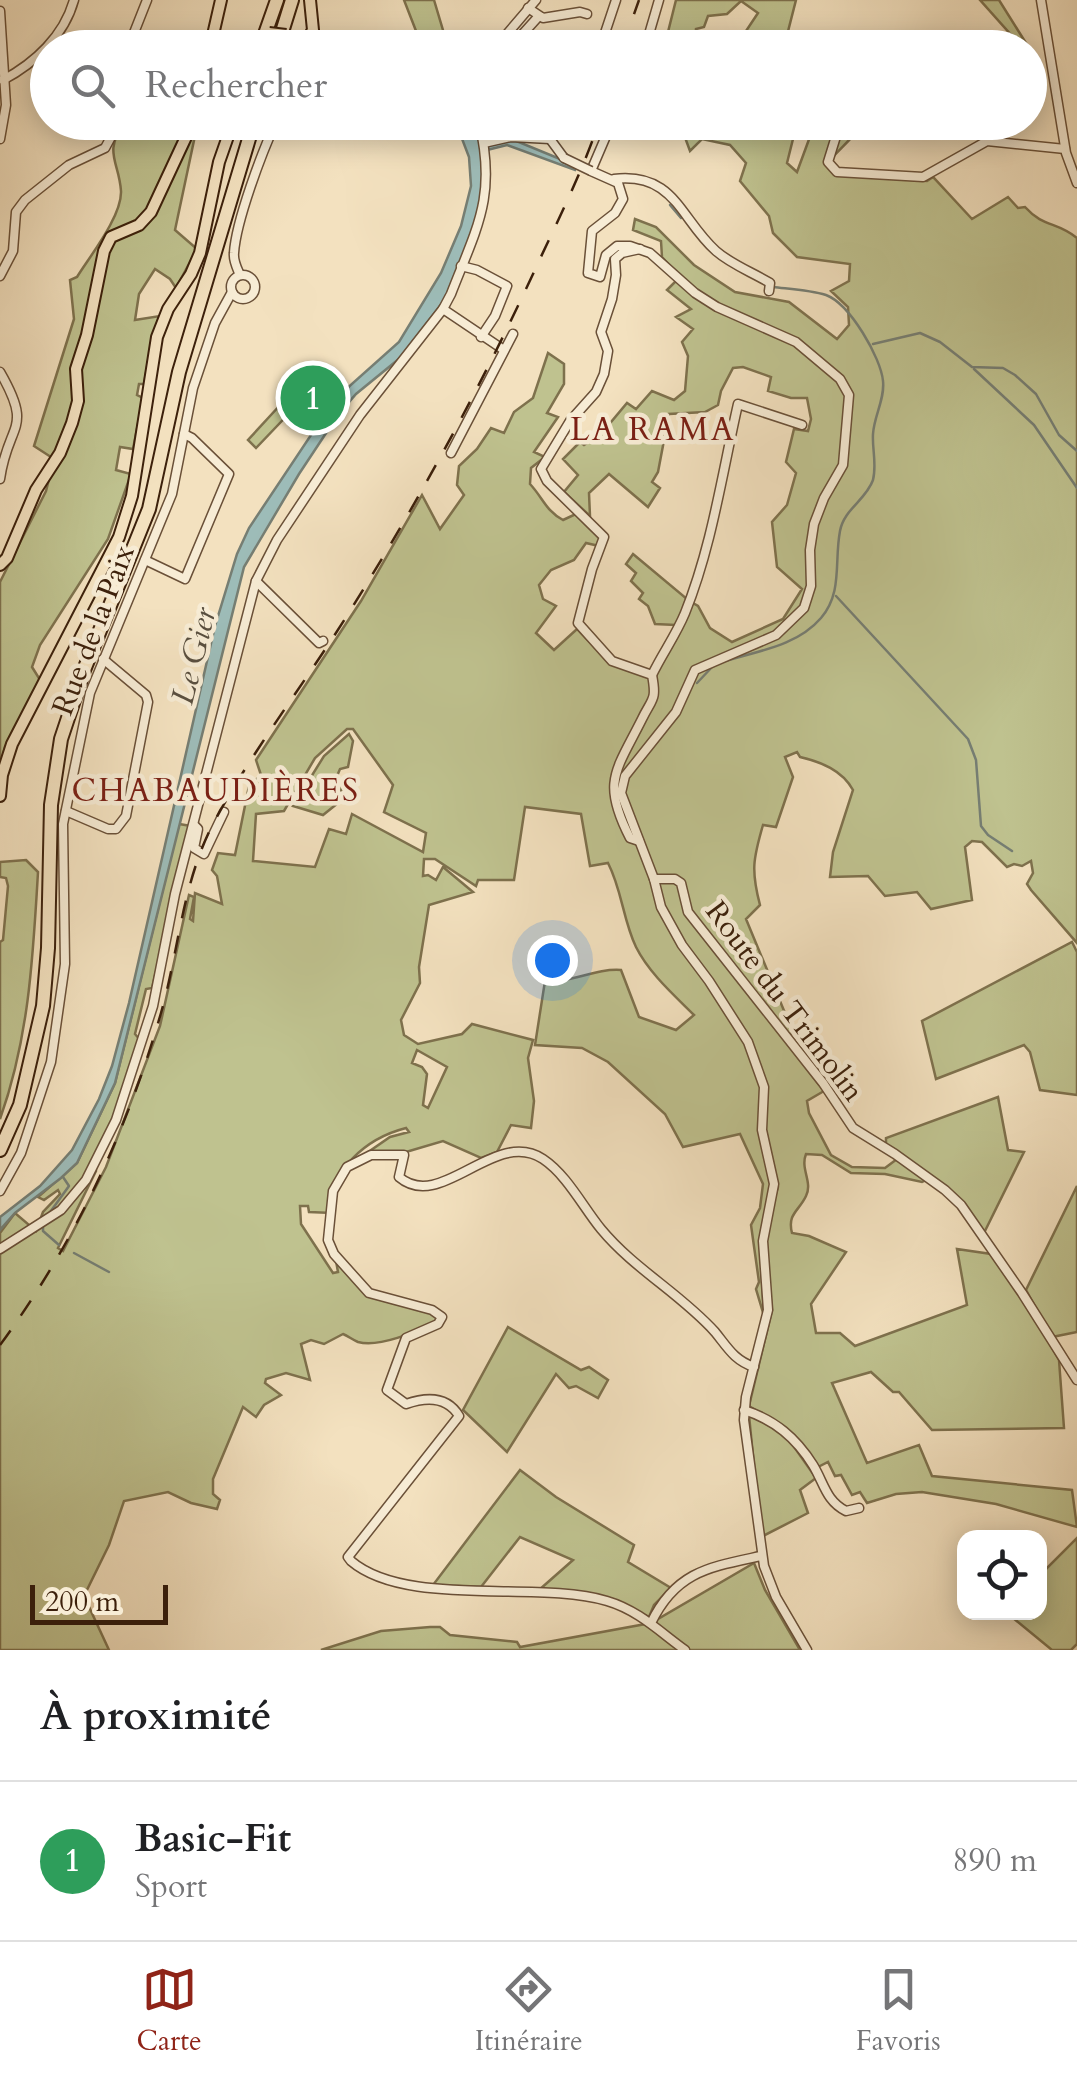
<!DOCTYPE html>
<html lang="fr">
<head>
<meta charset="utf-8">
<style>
  body { margin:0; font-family:Cardo,serif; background:#f6f6f6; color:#202124 }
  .controls { position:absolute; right:30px; bottom:30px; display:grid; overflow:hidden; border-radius:20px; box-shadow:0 5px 25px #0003 }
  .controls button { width:90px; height:90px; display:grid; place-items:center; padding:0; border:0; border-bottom:2px solid #e0e0e0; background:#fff; color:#202124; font:50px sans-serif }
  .scale { position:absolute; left:30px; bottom:25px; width:138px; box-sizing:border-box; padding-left:10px; border:5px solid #3c200b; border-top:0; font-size:28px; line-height:35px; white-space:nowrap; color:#3c200b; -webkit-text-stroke:8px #f7ecd5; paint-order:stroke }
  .you { position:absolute; left:552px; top:960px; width:35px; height:35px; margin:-25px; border:8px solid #fff; border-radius:50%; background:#1a73e8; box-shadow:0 0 0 15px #1a73e833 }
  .badge { display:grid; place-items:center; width:65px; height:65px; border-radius:50%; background:#8f2418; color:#fff; font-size:32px; font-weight:700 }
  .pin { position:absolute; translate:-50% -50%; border:5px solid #fff; box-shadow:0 2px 10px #0006 }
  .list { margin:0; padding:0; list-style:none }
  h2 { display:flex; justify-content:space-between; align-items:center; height:130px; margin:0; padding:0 40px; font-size:42px }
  h2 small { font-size:32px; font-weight:400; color:#757577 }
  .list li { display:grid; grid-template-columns:65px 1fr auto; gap:30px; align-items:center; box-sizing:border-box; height:160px; padding:0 40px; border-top:2px solid #e0e0e0 }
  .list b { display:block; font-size:38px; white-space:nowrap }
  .list p { margin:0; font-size:32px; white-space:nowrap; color:#757577 }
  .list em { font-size:32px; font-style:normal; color:#757577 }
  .icon { flex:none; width:55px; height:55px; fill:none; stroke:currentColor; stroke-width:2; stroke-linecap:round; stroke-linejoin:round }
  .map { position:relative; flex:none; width:1077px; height:1650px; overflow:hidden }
  .search { position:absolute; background:#fff; box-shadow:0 5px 25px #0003; left:30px; right:30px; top:30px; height:110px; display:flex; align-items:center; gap:25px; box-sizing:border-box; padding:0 35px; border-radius:55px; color:#757577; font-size:38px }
  .sheet { height:290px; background:#fff }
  nav { display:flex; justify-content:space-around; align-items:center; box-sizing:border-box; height:140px; border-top:2px solid #e0e0e0; background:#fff; font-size:28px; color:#757577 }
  nav a { display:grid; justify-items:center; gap:5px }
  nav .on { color:#8f2418 }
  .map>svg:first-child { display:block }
  .green { fill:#bfc28f; stroke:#7e714d; stroke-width:2.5; fill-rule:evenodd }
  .water { fill:#9dbcb8; stroke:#767e73; stroke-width:2.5 }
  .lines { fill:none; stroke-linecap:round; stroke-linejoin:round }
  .stream { stroke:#767e73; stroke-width:2.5 }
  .minor-casing { stroke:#6a5038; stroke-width:11 }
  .major-casing { stroke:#3c200b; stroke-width:14 }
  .highway-casing { stroke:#3c200b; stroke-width:16 }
  .minor { stroke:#f7ecd5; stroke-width:8 }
  .major { stroke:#f3e1bf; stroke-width:10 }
  .highway { stroke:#f3e1bf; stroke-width:12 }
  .rail { stroke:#3c200b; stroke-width:2.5; stroke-dasharray:18 18; stroke-linecap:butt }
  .minor-bridge-casing { stroke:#6a5038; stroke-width:11; stroke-linecap:butt }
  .major-bridge-casing { stroke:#3c200b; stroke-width:14; stroke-linecap:butt }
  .minor-bridge { stroke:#f7ecd5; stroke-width:8 }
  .major-bridge { stroke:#f3e1bf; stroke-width:10 }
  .labels { text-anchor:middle; stroke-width:9; stroke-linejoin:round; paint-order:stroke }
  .street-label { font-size:30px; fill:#3c200b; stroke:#f7ecd5 }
  .neighbourhood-label { font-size:32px; letter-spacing:2.5px; fill:#7a1f14; stroke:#f7ecd5 }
  .water-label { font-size:32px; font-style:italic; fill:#594f3f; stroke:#f7ecd5 }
</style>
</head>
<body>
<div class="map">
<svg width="1077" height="1650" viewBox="0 0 1077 1650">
  <rect width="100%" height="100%" fill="#f3e1bf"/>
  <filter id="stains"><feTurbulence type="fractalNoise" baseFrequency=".002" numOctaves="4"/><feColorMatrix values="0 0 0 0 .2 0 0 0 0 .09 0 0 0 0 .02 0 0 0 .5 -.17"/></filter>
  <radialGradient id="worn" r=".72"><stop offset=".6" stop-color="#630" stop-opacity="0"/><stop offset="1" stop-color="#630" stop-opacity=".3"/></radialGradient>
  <g class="green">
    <polygon points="404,0 434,0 448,47 430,47 418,36"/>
    <polygon points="676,0 796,0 784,47 751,47 744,34 758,13 741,1 727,14 708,16 704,27 696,29 695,47 671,47 673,36 668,32"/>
    <polygon points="980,0 999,0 1029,48 1022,47"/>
    <path d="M124 123H175L196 131 175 230 197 249 176 288 170 279 155 269 139 294 135 320 160 316 153 334 144 384H139L137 395 143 398 133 449 120 447 116 470 131 474 108 539 40 645 32 667 42 683 5 747 0 766V582L46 491 54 459 34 446 74 319 70 280 77 277C90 256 122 216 121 191 119 161 103 153 124 123Z"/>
    <path d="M717 123H797L787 163 797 172 815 123H861C856 137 837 150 827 164L835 175 927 181 933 177 972 219 1008 197 1018 208 1025 207C1044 228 1056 221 1077 238V943L1031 890 1027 884 1033 873 1031 861 1022 866 1014 864 1007 867 982 842 972 841 965 847 972 900 931 909 917 892 885 896 868 876 830 877 833 852 853 790C842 770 821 762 800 757L797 752 785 757 793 777 776 827 763 825C753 859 751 871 760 905L746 919 792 1030 789 1046 824 1091 807 1101 809 1113 831 1155 852 1167 885 1168 897 1159 926 1180 922 1182 885 1174 851 1173 822 1155 806 1154C800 1169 813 1182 806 1196 799 1211 787 1214 792 1233L809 1236 846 1252 811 1304 816 1333H840L855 1346 967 1305 957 1249 991 1254 1026 1302 1059 1360 1064 1428 932 1430 899 1392H893L871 1372 832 1383 867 1463 919 1445 932 1476 1072 1490 1077 1527 996 1504 922 1492 896 1494 867 1503 860 1492 852 1495 841 1475 835 1476 828 1462 816 1468 782 1426 749 1406 772 1310 765 1244 768 1220 778 1187 766 1131 760 1132 771 1187 760 1245 764 1316 756 1289 759 1282 751 1225 760 1208 763 1184 740 1134 683 1147 665 1114 608 1062 582 1048 535 1045 545 981C569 984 595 968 621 970L639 1017 676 1030 694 1015C674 995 649 973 636 947 623 920 622 890 608 863L590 866 581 814 525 807 514 880H478L476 886 435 859H424L423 876 428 875 436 880 443 867 473 892 429 905 419 967 420 983 401 1020 404 1035 418 1044 462 1034 472 1024 533 1040 528 1058 534 1101 531 1128 511 1125 497 1152 481 1158 443 1141 406 1152 364 1155 390 1137 409 1132 406 1128C367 1138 328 1170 332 1213L309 1212 308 1206H300L301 1224 333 1273 338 1272 336 1261C368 1302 383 1302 432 1311L437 1315V1322C417 1331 380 1348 358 1342 353 1340 348 1336 343 1334L324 1344 311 1340 301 1344 310 1380 286 1373 266 1379 265 1383 281 1395 264 1405 256 1417 243 1407 213 1479V1494L220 1500 217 1509 191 1503 168 1492 124 1501 109 1545 84 1596 109 1650H0V1233L15 1213 36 1231 43 1212 60 1194 58 1190 44 1200 38 1197 77 1163 115 1083 179 824 191 826 152 988 146 989 135 1034 140 1040 121 1102 95 1155 96 1171 58 1248 63 1251 106 1167 160 1026 189 895 194 897 190 919 193 921 195 893 222 904 217 876 212 870 218 853 235 855 249 786 261 775 256 760 361 601 422 495 440 529 464 495 457 485 459 466 477 449 491 428 504 433 514 412 533 398 548 353 564 364V384L547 413 558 417 534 452 545 457 531 468 530 484C543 498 546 511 563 520L578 513 599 532 602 540 599 546 586 543 574 560 551 570 539 585 543 599 556 606 536 633 554 650 577 629 610 663 651 676 656 674 679 634 691 602 698 606 710 628 732 642 783 619 802 589 777 567 772 522 787 505 796 473 786 462 794 429 808 431 811 419 807 398H791L768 391 771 377 743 367 733 368 721 391 718 405 705 412 669 414 658 472 652 482 660 488 648 507 609 474 589 493 590 516 564 492 578 475 563 459 580 442 584 445 601 434 627 403 636 409 652 391 674 400 685 391 688 356 682 342 693 329 676 317 691 309 667 290 680 277 662 257 661 241 633 230 635 219 656 227 694 265 735 292 789 302 837 339 849 325 848 307 831 291 849 281 850 264 797 257 773 233 769 216 740 181 746 163 730 145 702 139 690 151 683 132 696 127 705 131ZM347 729H353L393 785 384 812 426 833 423 852 352 814 346 834 329 829 315 867 253 861 256 814 284 811 315 758ZM417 1050 447 1067 428 1108 423 1105 427 1074 422 1067 412 1063Z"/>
    <polygon points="289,394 298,404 256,448 248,440 282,403 288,404"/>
    <polygon points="633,554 687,599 676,625 655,624 648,606 639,599 643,593 631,581 636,573 626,564"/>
    <polygon points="349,734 353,741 348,767 340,769 337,776 343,783 338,803 323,815 293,806 324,756"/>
    <path d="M26 860 38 872C33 957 29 1038 0 1119V942L3 940 8 886 6 878 0 877V862Z"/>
    <polygon points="1072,942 1077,952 1077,1095 1040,1090 1030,1052 1024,1045 936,1079 922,1021"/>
    <polygon points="998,1097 1008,1150 1024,1152 983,1235 962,1202 886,1144 886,1138"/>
    <polygon points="1077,1186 1077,1332 1052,1337 1026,1290"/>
    <polygon points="508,1327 581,1370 589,1367 608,1380 598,1398 576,1386 569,1388 556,1374 507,1452 463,1410"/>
    <polygon points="749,1415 785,1434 816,1478 800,1490 808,1513 761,1537"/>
    <polygon points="520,1470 556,1497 634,1545 628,1562 671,1588 654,1605 649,1617 618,1603 539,1590 573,1560 520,1537 481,1587 433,1585"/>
    <polygon points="1077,1538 1077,1644 1071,1650 1052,1650 1007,1613 1040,1612 1040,1575"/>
    <polygon points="754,1563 765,1590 800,1650 321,1650 381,1631 430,1627 440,1627 450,1635 517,1642 520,1647 651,1623"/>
  </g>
  <polygon class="water" points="456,123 468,123 481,144 514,140 577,166 575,170 507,145 483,151 485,177 479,216 446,298 400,358 356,394 338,415 299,474 244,567 115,1083 77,1163 61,1178 15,1213 0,1230 0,1217 40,1186 72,1150 99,1099 112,1066 129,1003 215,626 237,554 249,528 335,399 399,342 441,273 461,226 471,186 469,157"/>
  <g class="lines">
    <g class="stream">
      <polyline points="670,205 681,218"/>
      <polyline points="873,344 920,333 940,342 972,367 1003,368 1015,375 1036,394 1059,435 1077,451"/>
      <polyline points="974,369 1034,425 1077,488"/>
      <polyline points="836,596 968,739 976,760 981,826 988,835 1012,851"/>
      <path d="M725 661C758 651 797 646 821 618 843 592 834 562 840 531 844 509 866 500 873 480 877 464 872 449 873 434 874 416 885 399 883 381 881 358 850 304 826 295 810 290 790 289 773 287"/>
      <polyline points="697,683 713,666"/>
      <polyline points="48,1215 69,1186 63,1177"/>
      <polyline points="43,1225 43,1231 59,1245"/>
      <polyline points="74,1253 109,1272"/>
    </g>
    <g class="minor-casing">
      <g id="minor">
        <polyline points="1041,0 1066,153 1077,183"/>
        <polyline points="528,8 543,18 580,12 587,14"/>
        <polyline points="0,11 6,105 0,139"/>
        <polyline points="511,47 538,17"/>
        <polyline points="128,48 147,0"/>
        <polyline points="495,48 536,0"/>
        <polyline points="600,48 616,0"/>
        <polyline points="645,48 659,0"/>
        <path d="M3 80C35 63 64 36 74 0"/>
        <polyline points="612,122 591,171 618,183 623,199 615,213 592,231 588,273 600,277 606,255 617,246 630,246 650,253 695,293 717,307 796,342 840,379 849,395 843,465 824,498 814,524 810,550 811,586 804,608 776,635 695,670 676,712 625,776 621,793 654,879 661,907 682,945 709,981 748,1042 764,1087 762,1130 774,1184 763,1241 768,1310 746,1397 744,1420 764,1566 776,1597 807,1650"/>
        <polyline points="833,122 837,133 828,162 837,172 923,177 987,141 1065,149"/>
        <path d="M608 133C628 133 647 135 667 133 684 132 691 124 708 128L715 122"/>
        <polyline points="550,139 564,158"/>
        <polyline points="550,139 558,122"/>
        <polyline points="484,143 511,137 550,139"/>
        <path d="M614 179C675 172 680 219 716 251 732 265 752 272 770 283L769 291"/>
        <polyline points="461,266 477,270 507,286 495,316 481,337"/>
        <path d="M240 275C237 268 233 261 234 253 236 221 262 152 276 122"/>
        <circle cx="243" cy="287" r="12"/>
        <polyline points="0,276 13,251 16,212 25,200 69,165 105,148 119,122"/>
        <polyline points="443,309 504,350"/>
        <path d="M0 372C34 431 8 422 0 479"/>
        <polyline points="451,453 513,334"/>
        <polyline points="145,560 185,579 229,474 192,438 184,434"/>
        <polyline points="256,581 319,643 323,641"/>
        <path d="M652 675C662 654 676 635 685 613 712 546 722 474 738 404L802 425"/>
        <polyline points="66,811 108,829 116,829 126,816 148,702 146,695 103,659"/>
        <polyline points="194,825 198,829 194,848 204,854 224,812"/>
        <path d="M639 841 630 838C601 782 616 771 642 719 652 698 657 701 652 675L612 661 578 623 592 569 604 537 547 481 541 469 570 421 596 392 604 374 608 351 601 332 612 299 616 275 615 259 622 253 640 249"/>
        <polyline points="654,879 675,879 681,883 688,912 823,1083 853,1128 895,1154 945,1190 961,1205 1022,1293 1077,1380"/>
        <polyline points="0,1191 21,1153 51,1062 65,964 63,824 90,693 172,494 193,388 215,323 232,292"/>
        <path d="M0 1249 61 1210 86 1180 116 1120 153 1006 175 894 256 581 277 540 360 415 443 309 451 294C477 227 497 196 479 122"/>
        <path d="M744 1410C775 1420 796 1438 813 1465 824 1483 826 1501 846 1511L859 1508"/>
        <path d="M651 1623C676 1571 710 1567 761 1556"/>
        <path d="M685 1650C660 1632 638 1610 607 1601 537 1580 406 1608 351 1561L348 1557 459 1416C447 1396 426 1397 406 1404L387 1390 406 1338 438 1324 442 1317 432 1310 369 1293 334 1254 328 1240 333 1191 347 1167 371 1155H404L399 1177C441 1213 495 1127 543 1159 567 1175 583 1207 601 1229 634 1269 681 1294 715 1332 728 1348 734 1360 754 1367"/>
      </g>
    </g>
    <g class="major-casing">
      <g id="major">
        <polyline points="286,35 294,48"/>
        <polyline points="210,48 221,0"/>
        <polyline points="256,48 260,39 268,33"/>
        <polyline points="303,48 313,30 310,0"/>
        <polyline points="0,565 7,558 36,490 60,453 72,423 78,401 76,369 87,335 104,251 111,237 139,225 151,212 193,122"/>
        <polyline points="0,796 2,775 12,744 119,537 132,496 157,337 168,309 191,274 200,253 219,162 233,122"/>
      </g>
    </g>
    <g class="highway-casing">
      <g id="highway">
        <polyline points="265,34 277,0"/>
        <polyline points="277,48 292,0"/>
        <polyline points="0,1150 20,1105 43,1006 48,948 51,805 61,739 84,670 149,509 179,372 254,122"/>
      </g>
    </g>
    <use href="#minor" class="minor"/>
    <use href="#major" class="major"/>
    <use href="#highway" class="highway"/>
    <g class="rail">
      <polyline points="622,48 639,0"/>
      <path d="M0 1345C73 1246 127 1132 161 1013 179 950 182 884 213 824 250 754 305 683 348 614 419 501 483 383 539 261 560 216 583 170 599 122"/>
    </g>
    <g class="minor-bridge-casing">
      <polyline id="minor-bridge" points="564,158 591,171"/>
    </g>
    <g class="major-bridge-casing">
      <polyline id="major-bridge" points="269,33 286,35"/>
    </g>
    <use href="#minor-bridge" class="minor-bridge"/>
    <use href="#major-bridge" class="major-bridge"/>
  </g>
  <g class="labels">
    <g class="street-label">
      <text transform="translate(93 630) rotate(-69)" y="10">Rue de la Paix</text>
      <text transform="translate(785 1001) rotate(53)" y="10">Route du Trimolin</text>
    </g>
    <g class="neighbourhood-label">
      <text x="653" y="440">LA RAMA</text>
      <text x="216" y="801">CHABAUDIÈRES</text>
    </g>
    <g class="water-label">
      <text transform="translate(193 656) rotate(-76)" y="11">Le Gier</text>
    </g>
  </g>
  <rect width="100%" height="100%" filter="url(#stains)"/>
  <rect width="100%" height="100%" fill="url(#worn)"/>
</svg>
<div class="controls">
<button><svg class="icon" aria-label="locate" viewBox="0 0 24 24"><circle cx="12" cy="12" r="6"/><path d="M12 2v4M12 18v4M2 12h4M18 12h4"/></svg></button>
</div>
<div class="scale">200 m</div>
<div class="you"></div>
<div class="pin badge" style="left:313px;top:398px;background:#2e9e5b">1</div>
<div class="search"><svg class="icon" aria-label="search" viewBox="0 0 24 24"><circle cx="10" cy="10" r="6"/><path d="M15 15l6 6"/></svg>Rechercher</div>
</div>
<section class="sheet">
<h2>À proximité<small></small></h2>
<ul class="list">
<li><span class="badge" style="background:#2e9e5b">1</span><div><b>Basic-Fit</b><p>Sport</p></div><em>890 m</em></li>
</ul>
</section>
<nav>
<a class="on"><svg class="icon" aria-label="map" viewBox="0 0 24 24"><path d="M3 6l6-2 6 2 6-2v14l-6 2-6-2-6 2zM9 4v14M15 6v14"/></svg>Carte</a>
<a><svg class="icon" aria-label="directions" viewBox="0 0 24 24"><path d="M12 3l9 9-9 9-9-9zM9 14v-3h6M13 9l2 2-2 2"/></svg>Itinéraire</a>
<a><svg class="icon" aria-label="saved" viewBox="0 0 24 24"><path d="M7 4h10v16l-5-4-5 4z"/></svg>Favoris</a>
</nav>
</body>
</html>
